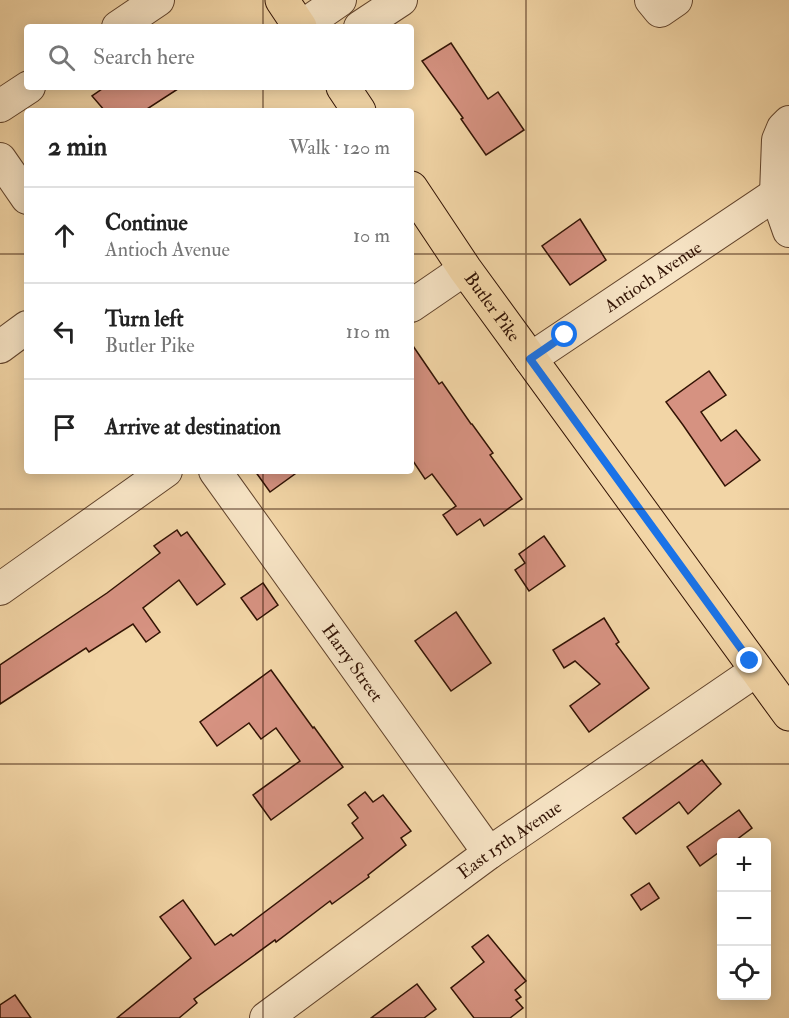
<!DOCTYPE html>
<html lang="en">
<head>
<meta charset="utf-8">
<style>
  body { margin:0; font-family:"IM FELL Double Pica",serif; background:#f2f2f2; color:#222 }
  .controls { position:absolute; right:18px; bottom:18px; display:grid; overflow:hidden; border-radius:6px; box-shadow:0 3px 15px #0003 }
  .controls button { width:54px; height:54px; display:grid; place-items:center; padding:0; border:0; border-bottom:2px solid #e0e0e0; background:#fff; color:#222; font:30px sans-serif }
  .stop { position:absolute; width:18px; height:18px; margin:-14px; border:4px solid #1a73e8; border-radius:50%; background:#fff }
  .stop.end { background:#1a73e8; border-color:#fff; box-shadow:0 2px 6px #0008 }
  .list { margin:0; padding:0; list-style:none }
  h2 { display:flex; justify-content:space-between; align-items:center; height:78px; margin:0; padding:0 24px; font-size:26px }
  h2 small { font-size:20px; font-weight:400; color:#767676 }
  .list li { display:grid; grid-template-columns:39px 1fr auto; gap:18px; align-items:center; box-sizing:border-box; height:96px; padding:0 24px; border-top:2px solid #e0e0e0 }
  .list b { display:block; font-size:22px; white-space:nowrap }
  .list p { margin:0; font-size:20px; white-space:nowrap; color:#767676 }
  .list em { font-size:20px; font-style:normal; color:#767676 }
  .icon { flex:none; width:33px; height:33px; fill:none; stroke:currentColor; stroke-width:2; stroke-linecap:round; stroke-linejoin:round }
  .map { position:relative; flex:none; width:789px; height:1018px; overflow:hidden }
  .search { position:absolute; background:#fff; box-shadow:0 3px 15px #0003; left:24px; top:24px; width:390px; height:66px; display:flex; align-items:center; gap:15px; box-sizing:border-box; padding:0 21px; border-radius:6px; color:#767676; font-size:22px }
  .panel { position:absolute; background:#fff; box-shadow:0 3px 15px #0003; left:24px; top:108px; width:390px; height:366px; border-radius:6px }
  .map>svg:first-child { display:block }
  .building { fill:#d69281; stroke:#321304; stroke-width:1.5 }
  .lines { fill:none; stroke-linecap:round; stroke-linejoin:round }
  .minor-casing { stroke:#62442c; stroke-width:34 }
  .major-casing { stroke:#321304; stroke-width:35 }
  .minor { stroke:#f7e4c5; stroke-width:32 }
  .major { stroke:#f2d5a6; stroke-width:33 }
  .route { stroke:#1a73e8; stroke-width:8 }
  .grid { fill:none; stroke:#321304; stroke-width:1.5; stroke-opacity:0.55 }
  .labels { text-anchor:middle; stroke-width:4.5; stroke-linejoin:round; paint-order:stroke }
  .street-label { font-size:18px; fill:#321304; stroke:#f7e4c5 }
</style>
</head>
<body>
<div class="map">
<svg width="789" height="1018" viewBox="0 0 789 1018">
  <rect width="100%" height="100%" fill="#f2d5a6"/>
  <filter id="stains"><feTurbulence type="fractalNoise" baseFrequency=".00333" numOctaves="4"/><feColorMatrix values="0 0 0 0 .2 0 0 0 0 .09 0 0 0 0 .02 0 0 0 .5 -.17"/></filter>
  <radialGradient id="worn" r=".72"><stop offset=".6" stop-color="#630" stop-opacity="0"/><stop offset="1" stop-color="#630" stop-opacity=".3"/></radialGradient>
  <g class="building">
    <polygon points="451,43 488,99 498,92 524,130 486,155 461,119 463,118 422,61"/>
    <polygon points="105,87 181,87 144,111 105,111 92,96"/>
    <polygon points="580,219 606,260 570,285 542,246"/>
    <polygon points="411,343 439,384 442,382 471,424 472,424 493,453 490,455 522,499 484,526 480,519 457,535 443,515 456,506 432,474 425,479 411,458"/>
    <polygon points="709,371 726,395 701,412 721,441 736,430 760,460 725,486 683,425 666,402"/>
    <polygon points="255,471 299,471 270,492"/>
    <polygon points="177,530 181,536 187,532 225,584 197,605 179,580 143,608 160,632 146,642 133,624 89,652 86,648 0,704 0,665 107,593 160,553 154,546"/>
    <polygon points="544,536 565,566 529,591 515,570 525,563 519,554"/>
    <polygon points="263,583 278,605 257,620 241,598"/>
    <polygon points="456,612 491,663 451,691 415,641"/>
    <polygon points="604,618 619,642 616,644 649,688 589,732 570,706 600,684 575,661 564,668 553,650"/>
    <polygon points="271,670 313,728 314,727 343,767 271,820 253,795 300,761 276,728 261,739 249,723 217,746 200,722"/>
    <polygon points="702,760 721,784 688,814 679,802 636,834 623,818"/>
    <polygon points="365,792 373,802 383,795 411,831 401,838 406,845 368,875 369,877 332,904 330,901 276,942 275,940 194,999 197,1003 179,1018 117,1018 191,958 160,917 183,900 215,945 231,934 233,936 363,838 352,823 358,818 348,805"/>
    <polygon points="739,810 752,828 732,843 722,843 722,850 700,866 687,847"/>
    <polygon points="649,883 659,898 641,910 631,895"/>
    <polygon points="488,935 526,981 515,990 521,997 516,1000 523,1008 510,1018 474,1018 451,988 484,962 472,947"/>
    <polygon points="417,984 436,1009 424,1018 371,1018"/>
    <polygon points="15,995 31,1018 0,1018 0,1005"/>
  </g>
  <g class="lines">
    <g class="minor-casing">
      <g id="minor">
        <polyline points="651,0 660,11 676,0"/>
        <polyline points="118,27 158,0"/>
        <polyline points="301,27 340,0"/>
        <polyline points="360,27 401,0"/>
        <polyline points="0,106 29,87"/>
        <polyline points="789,122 783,128 778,140 776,194 789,231"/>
        <polyline points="0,159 27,198"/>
        <polyline points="411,306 465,269"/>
        <polyline points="0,347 27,327"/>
        <path id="s1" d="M530 359 776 194"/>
        <path id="s2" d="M215 471 489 853"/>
        <polyline points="0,589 166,471"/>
        <path id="s3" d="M266 1018 489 853 757 670"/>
      </g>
    </g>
    <g class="major-casing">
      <g id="major">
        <polyline points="282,0 300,27"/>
        <polyline points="343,87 359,111"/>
        <path id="s4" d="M411 188 465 269 789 714"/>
      </g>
    </g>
    <use href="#minor" class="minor"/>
    <use href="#major" class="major"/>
  </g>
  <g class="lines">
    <polyline class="route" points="565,335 530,359 750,661"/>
  </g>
  <path class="grid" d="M263 0V27M526 0V1018M263 87V111M0 254H27M411 254H789M263 471V1018M0 509H789M0 764H789"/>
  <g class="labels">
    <g class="street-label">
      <text dy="6" stroke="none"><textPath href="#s1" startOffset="148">Antioch Avenue</textPath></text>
      <text dy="6" stroke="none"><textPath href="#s4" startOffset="144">Butler Pike</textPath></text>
      <text dy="6" stroke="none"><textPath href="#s2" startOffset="236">Harry Street</textPath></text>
      <text dy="6" stroke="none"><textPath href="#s3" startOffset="302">East 15th Avenue</textPath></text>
    </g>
  </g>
  <rect width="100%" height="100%" filter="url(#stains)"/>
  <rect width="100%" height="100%" fill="url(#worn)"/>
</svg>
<div class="controls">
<button>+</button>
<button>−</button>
<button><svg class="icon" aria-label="locate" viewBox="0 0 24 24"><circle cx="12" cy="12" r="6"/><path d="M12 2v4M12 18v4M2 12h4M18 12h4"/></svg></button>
</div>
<div class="stop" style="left:565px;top:335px"></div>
<div class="stop end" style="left:750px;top:661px"></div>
<div class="search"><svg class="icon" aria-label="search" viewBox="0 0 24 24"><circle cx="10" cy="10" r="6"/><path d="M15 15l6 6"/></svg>Search here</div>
<section class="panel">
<h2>2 min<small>Walk · 120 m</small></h2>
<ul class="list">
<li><svg class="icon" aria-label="ahead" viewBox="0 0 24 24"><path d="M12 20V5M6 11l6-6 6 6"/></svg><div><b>Continue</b><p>Antioch Avenue</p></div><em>10 m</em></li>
<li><svg class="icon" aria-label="left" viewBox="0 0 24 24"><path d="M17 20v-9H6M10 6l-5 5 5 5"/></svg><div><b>Turn left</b><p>Butler Pike</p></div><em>110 m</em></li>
<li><svg class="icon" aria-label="arrive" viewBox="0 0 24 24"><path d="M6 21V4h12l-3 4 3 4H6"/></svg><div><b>Arrive at destination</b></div></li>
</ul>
</section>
</div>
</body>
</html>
